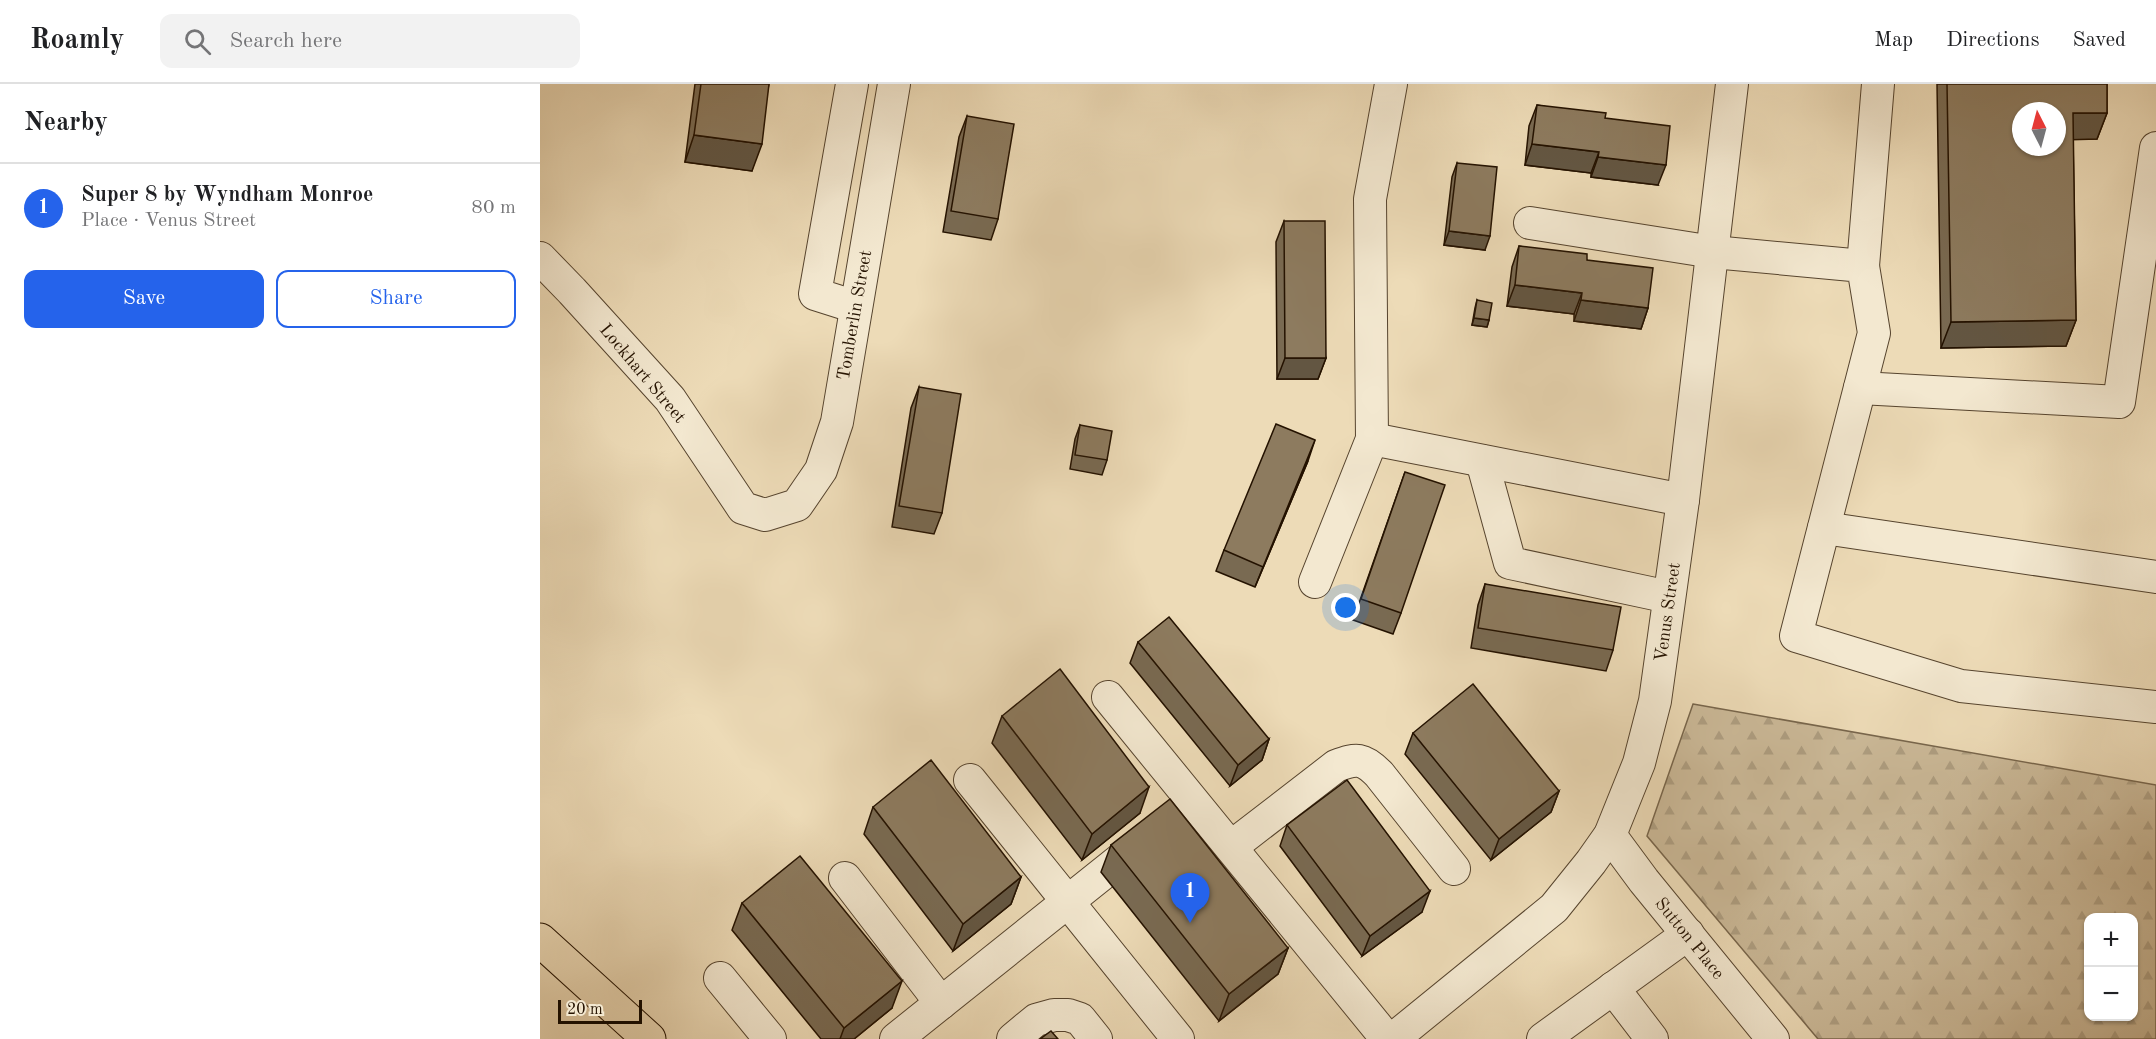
<!DOCTYPE html>
<html lang="en">
<head>
<meta charset="utf-8">
<style>
  body { margin:0; font-family:"Old Standard TT",serif; background:#f2f2f2; color:#202124 }
  .controls { position:absolute; right:18px; bottom:18px; display:grid; overflow:hidden; border-radius:12px; box-shadow:0 2px 4px #0004 }
  .controls button { width:54px; height:54px; display:grid; place-items:center; padding:0; border:0; border-bottom:2px solid #e0e0e0; background:#fff; color:#202124; font:30px sans-serif }
  .compass { position:absolute; left:1472px; top:18px; width:54px; height:54px; border-radius:50%; background:#fff; box-shadow:0 2px 4px #0004; rotate:354deg }
  .scale { position:absolute; left:18px; bottom:15px; width:84px; box-sizing:border-box; padding-left:6px; border:3px solid #241200; border-top:0; font-size:16px; line-height:21px; white-space:nowrap; color:#241200; -webkit-text-stroke:4px #f3e8d0; paint-order:stroke }
  .you { position:absolute; left:806px; top:524px; width:21px; height:21px; margin:-15px; border:4px solid #fff; border-radius:50%; background:#1a73e8; box-shadow:0 0 0 9px #1a73e833 }
  .badge { display:grid; place-items:center; width:39px; height:39px; border-radius:50%; background:#2563eb; color:#fff; font-size:20px; font-weight:700 }
  .pin { position:absolute; translate:-50% -50px; filter:drop-shadow(0 2px 3px #0008) }
  .pin::after { content:''; position:absolute; top:32px; width:21px; height:18px; background:inherit; clip-path:polygon(0 0,100% 0,50% 100%) }
  .list { margin:0; padding:0; list-style:none }
  h2 { display:flex; justify-content:space-between; align-items:center; height:78px; margin:0; padding:0 24px; font-size:26px }
  h2 small { font-size:20px; font-weight:400; color:#757577 }
  .list li { display:grid; grid-template-columns:39px 1fr auto; gap:18px; align-items:center; box-sizing:border-box; height:90px; padding:0 24px; border-top:2px solid #e0e0e0 }
  .list b { display:block; font-size:22px; white-space:nowrap }
  .list p { margin:0; font-size:20px; white-space:nowrap; color:#757577 }
  .list em { font-size:20px; font-style:normal; color:#757577 }
  .actions { display:flex; gap:12px; padding:18px 24px }
  .actions a { flex:1; padding:14px 0; border:2px solid #2563eb; border-radius:12px; text-align:center; font-size:21px; color:#2563eb }
  .actions .main { background:#2563eb; color:#fff }
  .icon { flex:none; width:33px; height:33px; fill:none; stroke:currentColor; stroke-width:2; stroke-linecap:round; stroke-linejoin:round }
  .map { position:relative; flex:none; width:1616px; height:955px; overflow:hidden }
  header { display:flex; align-items:center; gap:36px; box-sizing:border-box; height:84px; padding:0 30px; background:#fff; border-bottom:2px solid #e0e0e0 }
  header strong { font-size:28px }
  nav { display:flex; gap:33px; margin-inline-start:auto; font-size:21px }
  .search { width:420px; height:54px; background:#f2f2f2; display:flex; align-items:center; gap:15px; box-sizing:border-box; padding:0 21px; border-radius:12px; color:#757577; font-size:22px }
  main { display:flex }
  aside { flex:1; background:#fff }
  .map>svg:first-child { display:block }
  .forest { fill:url(#forest-firs); stroke:#78664c; stroke-width:1.5; fill-rule:evenodd }
  .lines { fill:none; stroke-linecap:round; stroke-linejoin:round }
  .minor-casing { stroke:#56442e; stroke-width:34 }
  .highway-casing { stroke:#241200; stroke-width:35 }
  .minor { stroke:#f3e8d0; stroke-width:32 }
  .highway { stroke:#eddbb7; stroke-width:33 }
  .wall { fill:#796a52; stroke:#241200; stroke-width:1.5 }
  .shaded-wall { fill:#635642; stroke:#241200; stroke-width:1.5 }
  .building { fill:#8d7b5f; stroke:#241200; stroke-width:1.5; fill-rule:evenodd }
  .labels { text-anchor:middle; stroke-width:6; stroke-linejoin:round; paint-order:stroke }
  .street-label { font-size:18px; fill:#241200; stroke:#f3e8d0 }
</style>
</head>
<body>
<header>
<strong>Roamly</strong>
<div class="search"><svg class="icon" aria-label="search" viewBox="0 0 24 24"><circle cx="10" cy="10" r="6"/><path d="M15 15l6 6"/></svg>Search here</div>
<nav><a>Map</a><a>Directions</a><a>Saved</a></nav>
</header>
<main>
<aside>
<h2>Nearby<small></small></h2>
<ul class="list">
<li><span class="badge">1</span><div><b>Super 8 by Wyndham Monroe</b><p>Place · Venus Street</p></div><em>80 m</em></li>
</ul>
<div class="actions"><a class="main">Save</a><a>Share</a></div>
</aside>
<div class="map">
<svg width="1616" height="955" viewBox="0 0 1616 955">
  <defs>
    <pattern id="forest-firs" width="22" height="20" patternUnits="userSpaceOnUse" patternTransform="scale(1.5)"><rect width="22" height="20" fill="#cbb998"/><path d="M5 1l3.5 6h-7zM16 11l3.5 6h-7z" fill="#ae9e81"/></pattern>
  </defs>
  <rect width="100%" height="100%" fill="#eddbb7"/>
  <filter id="stains"><feTurbulence type="fractalNoise" baseFrequency=".00333" numOctaves="4"/><feColorMatrix values="0 0 0 0 .2 0 0 0 0 .09 0 0 0 0 .02 0 0 0 .5 -.17"/></filter>
  <radialGradient id="worn" r=".72"><stop offset=".6" stop-color="#630" stop-opacity="0"/><stop offset="1" stop-color="#630" stop-opacity=".3"/></radialGradient>
  <path class="forest" d="M1153 620 1616 701V955H1278L1107 752ZM1548 834H1594V932H1548Z"/>
  <g class="lines">
    <g class="minor-casing">
      <g id="minor">
        <polyline points="312,0 275,210 316,223"/>
        <polyline points="990,139 1173,168 1323,182 1334,249 1256,552 1421,602 1616,623"/>
        <polyline points="0,174 32,207 130,315 203,424 225,431 257,421 281,386 297,338 354,0"/>
        <polyline points="1323,182 1338,0"/>
        <polyline points="1320,304 1579,318 1616,64"/>
        <polyline points="832,355 1143,416"/>
        <polyline points="942,377 970,479 1129,513"/>
        <polyline points="1284,444 1616,493"/>
        <polyline points="775,498 832,355 830,115 851,0"/>
        <polyline points="568,613 847,955"/>
        <polyline points="430,696 638,955"/>
        <polyline points="1070,751 1104,797 1233,955"/>
        <path d="M691 763 796 682C817 674 823 674 839 690L914 785"/>
        <polyline points="305,794 401,919"/>
        <polyline points="180,894 230,955"/>
        <polyline points="1073,904 1112,955"/>
        <polyline points="356,955 596,763"/>
        <polyline points="473,955 496,936 514,931 528,931 540,935 556,955"/>
        <polyline points="853,955 1014,824 1051,778 1070,751 1099,679 1115,617 1143,416 1192,0"/>
        <polyline points="1003,955 1148,850"/>
      </g>
    </g>
    <g class="highway-casing">
      <polyline id="highway" points="0,856 109,955"/>
    </g>
    <use href="#minor" class="minor"/>
    <use href="#highway" class="highway"/>
  </g>
  <g class="wall">
    <polygon points="155,0 229,0 212,87 145,78"/>
    <polygon points="1397,0 1567,0 1567,29 1557,55 1533,55 1536,236 1526,262 1401,264"/>
    <polygon points="997,21 1065,34 1118,101 1051,93 1051,89 985,81 989,42"/>
    <polygon points="427,32 458,135 451,156 403,148 419,53"/>
    <polygon points="917,79 945,166 904,161 912,93"/>
    <polygon points="744,137 786,274 778,295 737,295 736,158"/>
    <polygon points="979,162 1047,176 1108,224 1101,245 1034,237 1034,230 967,222 972,183"/>
    <polygon points="937,216 949,236 947,243 932,241 935,224"/>
    <polygon points="379,303 402,429 394,450 352,443 371,324"/>
    <polygon points="540,341 567,376 562,391 530,385 535,355"/>
    <polygon points="768,377 715,503 676,487 684,466"/>
    <polygon points="865,388 861,529 853,550 813,536"/>
    <polygon points="945,500 1073,566 1066,587 931,564 938,521"/>
    <polygon points="598,558 729,655 722,676 690,702 590,579"/>
    <polygon points="462,632 600,729 542,776 452,659"/>
    <polygon points="873,649 1019,707 1011,728 951,776 865,670"/>
    <polygon points="333,723 481,793 471,820 413,867 324,750"/>
    <polygon points="747,741 882,828 822,872 740,762"/>
    <polygon points="571,761 748,864 738,890 679,937 561,788"/>
    <polygon points="202,819 352,924 314,955 281,955 192,846"/>
  </g>
  <g class="shaded-wall">
    <polygon points="1533,29 1567,29 1557,55 1523,56"/>
    <polygon points="154,51 222,60 212,87 145,78"/>
    <polygon points="992,60 1059,68 1051,89 985,81"/>
    <polygon points="1058,73 1126,81 1118,101 1051,93"/>
    <polygon points="909,147 950,152 945,166 904,161"/>
    <polygon points="975,201 1042,209 1034,230 967,222"/>
    <polygon points="1041,216 1108,224 1101,245 1034,237"/>
    <polygon points="934,234 949,236 947,243 932,241"/>
    <polygon points="1536,236 1526,262 1401,264 1411,238"/>
    <polygon points="745,274 786,274 778,295 737,295"/>
    <polygon points="775,356 768,377 715,503 723,483"/>
    <polygon points="729,655 722,676 690,702 698,681"/>
    <polygon points="609,703 600,729 542,776 552,750"/>
    <polygon points="1019,707 1011,728 951,776 959,755"/>
    <polygon points="481,793 471,820 413,867 423,840"/>
    <polygon points="890,807 882,828 822,872 830,852"/>
    <polygon points="748,864 738,890 679,937 689,910"/>
    <polygon points="362,897 352,924 314,955 300,955 304,944"/>
  </g>
  <g class="building">
    <polygon points="161,0 229,0 222,60 154,51"/>
    <path d="M1407 0H1567V29H1533L1536 236 1411 238ZM1481 27H1517V63H1481Z"/>
    <polygon points="997,21 1066,29 1065,34 1130,42 1126,81 1058,73 1059,68 992,60"/>
    <polygon points="427,32 474,40 458,135 411,127"/>
    <polygon points="917,79 957,83 950,152 909,147"/>
    <polygon points="744,137 785,137 786,274 745,274"/>
    <polygon points="979,162 1047,170 1047,176 1113,184 1108,224 1041,216 1042,209 975,201"/>
    <polygon points="937,216 952,219 949,236 934,234"/>
    <polygon points="379,303 421,310 402,429 359,422"/>
    <polygon points="736,340 775,356 723,483 684,466"/>
    <polygon points="540,341 572,347 567,376 535,371"/>
    <polygon points="865,388 905,401 861,529 821,515"/>
    <polygon points="945,500 1081,523 1073,566 938,544"/>
    <polygon points="629,533 729,655 698,681 598,558"/>
    <polygon points="520,585 609,703 552,750 462,632"/>
    <polygon points="933,600 1019,707 959,755 873,649"/>
    <polygon points="391,676 481,793 423,840 333,723"/>
    <polygon points="807,696 890,807 830,852 747,741"/>
    <polygon points="630,715 748,864 689,910 571,761"/>
    <polygon points="260,772 362,897 304,944 202,819"/>
    <polygon points="511,947 518,955 500,955"/>
  </g>
  <g class="labels">
    <g class="street-label">
      <text transform="translate(314 231) rotate(-80)" y="6">Tomberlin Street</text>
      <text transform="translate(103 289) rotate(50)" y="6">Lockhart Street</text>
      <text transform="translate(1127 528) rotate(-82)" y="6">Venus Street</text>
      <text transform="translate(1150 854) rotate(51)" y="6">Sutton Place</text>
    </g>
  </g>
  <rect width="100%" height="100%" filter="url(#stains)"/>
  <rect width="100%" height="100%" fill="url(#worn)"/>
</svg>
<div class="controls">
<button>+</button>
<button>−</button>
</div>
<svg class="compass" viewBox="-18 -18 36 36"><path d="M0-13l5 13h-10z" fill="#e53935"/><path d="M0 13l5-13h-10z" fill="#757577"/></svg>
<div class="scale">20 m</div>
<div class="you"></div>
<div class="pin badge" style="left:650px;top:839px">1</div>
</div>
</main>
</body>
</html>
